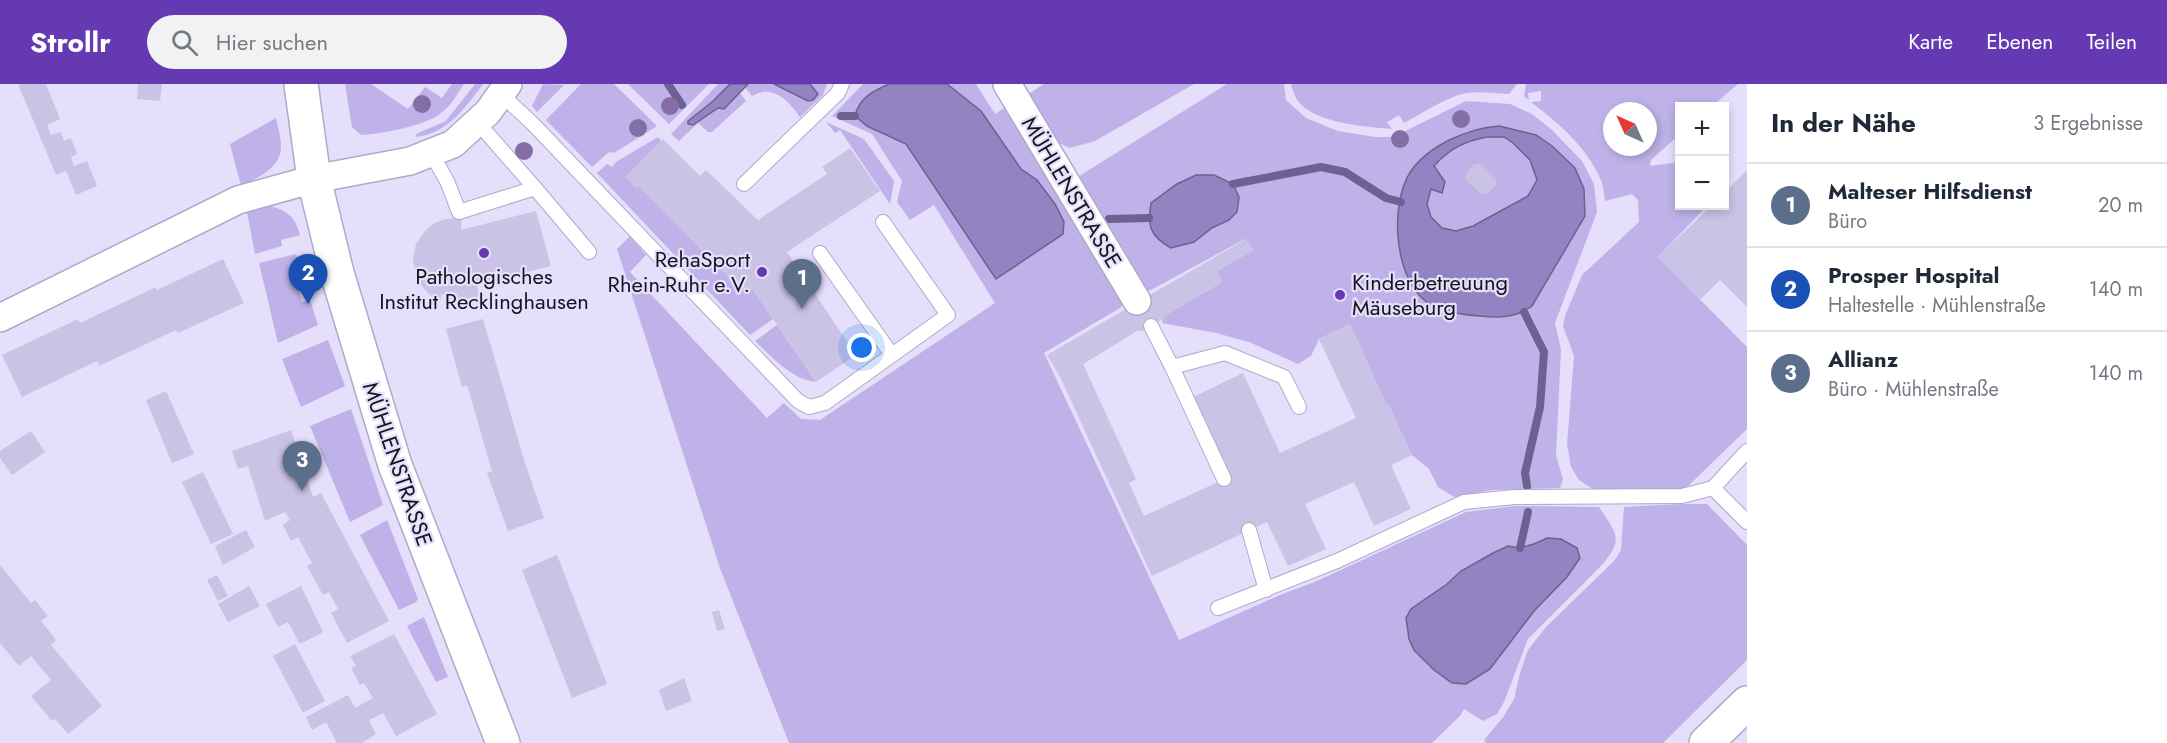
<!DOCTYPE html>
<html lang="de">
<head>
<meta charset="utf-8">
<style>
  body { margin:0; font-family:Jost,sans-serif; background:#f2f2f3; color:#1f2937 }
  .controls { position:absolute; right:18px; top:18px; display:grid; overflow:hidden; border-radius:0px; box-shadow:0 3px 9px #0003 }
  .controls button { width:54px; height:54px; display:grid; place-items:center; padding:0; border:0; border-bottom:2px solid #e0e1e3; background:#fff; color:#1f2937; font:30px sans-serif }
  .compass { position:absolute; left:1603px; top:18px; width:54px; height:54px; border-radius:50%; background:#fff; box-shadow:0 3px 9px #0003; rotate:315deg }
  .you { position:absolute; left:862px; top:264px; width:21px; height:21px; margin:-15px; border:4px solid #fff; border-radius:50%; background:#1a73e8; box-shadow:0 0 0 9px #1a73e833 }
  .badge { display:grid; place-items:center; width:39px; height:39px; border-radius:50%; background:#6439b1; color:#fff; font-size:20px; font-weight:700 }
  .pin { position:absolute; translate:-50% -50px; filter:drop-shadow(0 2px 3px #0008) }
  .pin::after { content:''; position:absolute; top:32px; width:21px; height:18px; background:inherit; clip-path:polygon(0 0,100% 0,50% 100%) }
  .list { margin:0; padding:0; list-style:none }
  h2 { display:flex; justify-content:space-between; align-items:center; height:78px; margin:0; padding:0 24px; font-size:26px }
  h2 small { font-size:20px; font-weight:400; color:#747a83 }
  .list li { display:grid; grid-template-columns:39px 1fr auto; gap:18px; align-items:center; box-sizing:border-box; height:84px; padding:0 24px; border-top:2px solid #e0e1e3 }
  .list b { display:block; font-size:22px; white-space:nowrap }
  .list p { margin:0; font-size:20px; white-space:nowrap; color:#747a83 }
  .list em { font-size:20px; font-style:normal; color:#747a83 }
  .icon { flex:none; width:33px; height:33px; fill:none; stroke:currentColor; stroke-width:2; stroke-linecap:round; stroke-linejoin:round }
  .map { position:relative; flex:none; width:1747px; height:659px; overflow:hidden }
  header { display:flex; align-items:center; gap:36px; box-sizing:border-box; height:84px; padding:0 30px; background:#6439b1; color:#fff }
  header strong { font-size:28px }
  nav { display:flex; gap:33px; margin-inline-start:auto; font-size:21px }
  .search { width:420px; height:54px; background:#f2f2f3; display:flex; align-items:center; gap:15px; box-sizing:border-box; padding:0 21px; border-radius:33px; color:#747a83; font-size:22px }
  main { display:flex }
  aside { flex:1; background:#fff }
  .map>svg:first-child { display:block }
  .green { fill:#beb2e8; fill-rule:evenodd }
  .water { fill:#9283c2; stroke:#6c6191; stroke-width:1.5; fill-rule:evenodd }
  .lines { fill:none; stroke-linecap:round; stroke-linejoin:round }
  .stream { stroke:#6c6191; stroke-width:8 }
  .building { fill:#cac3e5 }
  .service-casing { stroke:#b0a9ca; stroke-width:16 }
  .minor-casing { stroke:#b0a9ca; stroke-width:30 }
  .tertiary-casing { stroke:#b0a9ca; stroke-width:36 }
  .secondary-casing { stroke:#b0a9ca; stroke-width:36 }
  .service { stroke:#fff; stroke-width:14 }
  .minor { stroke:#fff; stroke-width:27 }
  .tertiary { stroke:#fff; stroke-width:33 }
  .secondary { stroke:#fff; stroke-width:33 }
  .tree { fill:#836fa6 }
  .poi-dot { fill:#6439b1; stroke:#e5dffb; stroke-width:2 }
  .labels { text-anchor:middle; stroke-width:4.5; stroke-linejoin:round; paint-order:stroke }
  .street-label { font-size:22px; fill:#15131e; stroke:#e5dffb }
  .poi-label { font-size:22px; fill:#15131e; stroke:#e5dffb; text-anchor:end }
</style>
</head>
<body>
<header>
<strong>Strollr</strong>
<div class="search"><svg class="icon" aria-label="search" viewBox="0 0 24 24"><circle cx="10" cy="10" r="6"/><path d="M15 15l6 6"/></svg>Hier suchen</div>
<nav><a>Karte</a><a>Ebenen</a><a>Teilen</a></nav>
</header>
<main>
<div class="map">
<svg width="1747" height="659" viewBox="0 0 1747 659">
  <rect width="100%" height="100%" fill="#e5dffb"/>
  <g class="green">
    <path d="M345 0H371L408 25 425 3 442 14 452 0H464C457 10 451 22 441 29 425 42 381 50 361 51L352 43Z"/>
    <path d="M475 0H483C465 24 448 49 416 53V50L446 37Z"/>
    <polygon points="543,0 564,1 537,28 532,22"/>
    <polygon points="581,0 614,0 657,42 614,69 609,68 592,83 546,36"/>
    <polygon points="628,0 709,0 669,40"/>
    <polygon points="718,0 733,0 746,17 712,48 708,48 698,39 679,57 671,50"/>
    <path d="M742 0H827L823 11 800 33C788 16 772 0 752 12Z"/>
    <path d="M863 0H976L995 30 1009 21 1119 202 1114 206 1123 221 1120 224 1044 269 1179 556 1280 511 1317 497 1466 428 1515 422 1599 423C1618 451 1624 456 1600 483L1528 555 1504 618 1497 630 1483 637 1464 625 1460 632 1432 659H789L721 487 617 165 630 152 646 171 630 188 767 334 784 319 801 335 820 336 995 219 934 121 910 136 897 118 902 97 872 50 832 32Z"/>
    <polygon points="1044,0 1194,0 1095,57 1070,64 1054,57 1024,13"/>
    <path d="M1227 0H1284L1286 16 1306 34 1338 47 1375 53H1393L1466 17 1510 20 1532 30 1552 46 1582 77 1594 100 1597 128 1555 239 1561 265 1556 371 1563 395 1560 404 1492 406 1454 413 1438 403 1429 385 1412 371 1388 320H1386L1350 240 1319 255 1311 272 1298 280 1249 258 1216 249 1162 239 1164 232 1222 198 1217 187 1253 166 1245 155 1151 206H1147L1076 94ZM1499 42 1536 51 1552 63 1575 84 1585 132 1549 190 1399 130 1404 107 1413 85 1437 64 1466 48Z"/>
    <path d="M1292 0H1517L1509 10C1495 9 1480 7 1466 9 1444 14 1423 29 1404 39L1399 31 1387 38 1392 45C1366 43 1313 39 1297 16 1295 12 1293 6 1291 2Z"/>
    <path d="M1526 0H1738L1712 22H1680L1679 51 1651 76 1650 82 1679 78 1680 122H1707L1658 173 1747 263V345L1685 405 1594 406 1579 396 1571 383 1567 360 1574 272 1563 242 1565 232 1582 191 1639 138 1638 116 1632 110 1605 117C1604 109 1603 100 1600 94 1586 62 1558 39 1531 18L1541 17V7L1528 9 1529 16 1524 12ZM1612 27H1648V63H1612Z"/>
    <path d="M276 34C278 43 281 53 281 63 281 84 257 94 241 102L230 60Z"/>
    <polygon points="826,38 864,55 894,97 890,120 840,46 835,49"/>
    <polygon points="658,53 661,57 626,93 636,104 639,102 742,207 754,207 773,235 750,251 597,89 607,80 612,83 616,78"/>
    <path d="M1487 53H1504L1513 59 1530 76 1538 95C1535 100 1532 107 1528 112 1523 118 1466 146 1457 147 1436 150 1420 122 1432 104 1434 101 1439 98 1442 95L1434 82C1449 66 1465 57 1487 53Z"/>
    <path d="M270 122C288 127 295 133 300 151L281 156 282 162 255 170 247 128 257 123Z"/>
    <polygon points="296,170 306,203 298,205 302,218 310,216 318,241 278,259 259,179"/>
    <path d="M777 241 816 298C791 295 772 273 755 257Z"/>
    <polygon points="328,256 345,302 301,323 282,275"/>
    <polygon points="351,325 383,421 350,438 310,342"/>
    <polygon points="1680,420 1707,420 1747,461 1747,576 1663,659 1486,659 1484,656 1504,632 1514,615 1520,589 1528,566 1546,543 1614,477 1621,466 1624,423"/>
    <polygon points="387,436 418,515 416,518 399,526 360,451"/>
    <polygon points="424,533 448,593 436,598 407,542"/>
  </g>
  <g class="water">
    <polygon points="730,0 748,0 724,25 718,24 693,41 688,40 688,37 713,17"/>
    <polygon points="774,0 810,0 818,10 813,16 808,17"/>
    <path d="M889 0H947L981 27 1021 85 1037 96 1055 120 1064 138 1063 150 996 195 906 60 867 42 855 32C859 14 873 7 889 0Z"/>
    <path d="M1499 42 1536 51 1552 62 1575 84 1584 105 1585 132 1532 222C1516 234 1499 234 1480 232 1464 231 1445 228 1431 221 1427 219 1423 215 1420 212 1394 185 1390 118 1411 87 1429 61 1469 44 1499 42ZM1487 53H1504L1513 59 1530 76 1537 96 1528 112 1473 142 1456 147 1442 144 1431 133 1427 120 1431 105 1442 109 1445 98 1434 82C1449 65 1465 57 1487 53Z"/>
    <path d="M1196 91H1214L1233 100 1239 113 1237 128 1229 136 1212 144 1194 158 1171 164C1150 152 1147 142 1151 119L1177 100Z"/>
    <polygon points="1547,454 1561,455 1577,464 1580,474 1567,493 1534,527 1490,585 1466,600 1452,599 1434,586 1414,566 1409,555 1406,534 1411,525 1447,500 1461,487 1493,469 1508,462 1520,464 1534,460"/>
  </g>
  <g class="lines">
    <g class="stream">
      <polyline points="668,0 682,21"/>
      <polyline points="841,32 855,32"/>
      <polyline points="1233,100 1321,83 1345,88 1386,114 1401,118"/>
      <polyline points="1109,135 1149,134"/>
      <polyline points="1524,228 1544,268 1540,323 1525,389 1527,402"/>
      <polyline points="1520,464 1528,428"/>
    </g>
  </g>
  <g class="building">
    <polygon points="18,0 46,0 60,35 47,41 51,51 61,48 64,57 71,54 77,70 71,73 74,82 87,77 97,102 76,111 66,87 56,91"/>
    <polygon points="138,0 162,0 160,17 137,15"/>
    <polygon points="663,55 700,92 706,86 758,136 827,90 822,83 850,64 880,107 787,168 856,271 816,298 754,207 742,207 639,102 636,105 626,93"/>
    <polygon points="1475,80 1481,80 1496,95 1496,101 1488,110 1481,110 1465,95 1466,89"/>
    <polygon points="1747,86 1747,223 1720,196 1700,216 1658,173 1711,122 1725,122 1725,108"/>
    <polygon points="536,127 551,182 477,201 480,212 449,220 449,212 442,210 440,216 435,214 428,209 417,196 413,176 416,160 425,147 434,139 446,135 462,133 461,146"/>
    <polygon points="1246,155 1253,167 1217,187 1222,198 1164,232 1165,234 1151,242 1140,248 1139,246 1083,280 1136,395 1129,399 1144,432 1229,393 1191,314 1243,289 1280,369 1356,334 1319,255 1350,240 1386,320 1388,319 1412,371 1391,381 1411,425 1374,442 1354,398 1305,420 1326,465 1288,482 1267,438 1152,492 1060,293 1047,271"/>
    <polygon points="223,175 244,219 178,249 176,246 99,282 97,277 22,313 2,271 78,235 80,239 156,203 157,206"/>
    <polygon points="483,235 525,379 544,434 508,447 487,389 492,387 467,301 462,303 446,245"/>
    <polygon points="166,307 194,370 172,379 146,316"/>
    <polygon points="291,346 313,413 321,409 389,537 347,559 331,529 338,525 329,508 323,511 307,482 312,479 298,453 291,457 283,441 290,436 285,428 265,437 248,382 238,385 232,367"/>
    <polygon points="31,347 45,368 12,391 0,374 0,367"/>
    <polygon points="203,388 233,450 211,460 182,398"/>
    <polygon points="246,446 255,463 223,481 215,462"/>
    <polygon points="557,471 607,600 572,614 522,486"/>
    <polygon points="0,481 31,519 35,516 48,532 41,537 56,556 51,561 102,622 68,650 55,635 52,637 31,612 51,596 31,572 19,582 0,559"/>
    <polygon points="217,491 228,512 218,517 207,496"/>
    <polygon points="249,502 260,522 228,538 218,520"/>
    <polygon points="301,502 323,548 300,560 288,538 278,543 266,520"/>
    <polygon points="719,526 725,545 717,547 712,528"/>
    <polygon points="394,550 437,630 396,652 383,629 369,636 376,650 362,659 337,659 326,638 312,646 306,633 348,611 355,624 373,614 364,599 360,601 351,584 356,582 350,572"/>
    <polygon points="295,560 325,617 303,629 273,572"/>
    <polygon points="684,594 692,617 666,627 659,606"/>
  </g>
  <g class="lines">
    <g class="service-casing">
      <g id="service">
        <polyline points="502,11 533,40 798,317 809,323 825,319 948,231 883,138"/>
        <polyline points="431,69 447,97 459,128 535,104 478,39"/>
        <polyline points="744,100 838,9 842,0"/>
        <polyline points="535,104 589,168"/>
        <polyline points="820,169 892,271"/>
        <polyline points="1151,242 1172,283 1224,395"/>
        <polyline points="1172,283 1225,269 1284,293 1299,323"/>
        <polyline points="1747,367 1713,404 1747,438"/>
        <polyline points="1249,446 1266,506"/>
        <polyline points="1218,524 1337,477 1464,418 1515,413 1682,412 1713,404"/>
      </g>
    </g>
    <g class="minor-casing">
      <g id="minor">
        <polyline points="1007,0 1137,217"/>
        <polyline points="0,234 238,116 314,95 410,77 453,60 488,28 508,0"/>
      </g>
    </g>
    <g class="tertiary-casing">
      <polyline id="tertiary" points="1706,659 1747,619"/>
    </g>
    <g class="secondary-casing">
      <polyline id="secondary" points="301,0 314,95 337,189 395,381 503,659"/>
    </g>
    <use href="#service" class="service"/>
    <use href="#minor" class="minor"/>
    <use href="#tertiary" class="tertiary"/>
    <use href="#secondary" class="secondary"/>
  </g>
  <g class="tree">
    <circle cx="422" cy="20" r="9"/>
    <circle cx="670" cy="22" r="9"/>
    <circle cx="1461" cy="35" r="9"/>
    <circle cx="638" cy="44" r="9"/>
    <circle cx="1400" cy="55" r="9"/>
    <circle cx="524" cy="67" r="9"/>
  </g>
  <g class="poi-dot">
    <circle cx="484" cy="169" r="6"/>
    <circle cx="762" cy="188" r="6"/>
    <circle cx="1340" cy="211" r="6"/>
  </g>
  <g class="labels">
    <g class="street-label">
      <text transform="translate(1072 108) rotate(59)" y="8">MÜHLENSTRASSE</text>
      <text transform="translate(398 380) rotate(71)" y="8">MÜHLENSTRASSE</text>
    </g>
    <g class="poi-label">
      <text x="750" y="183">RehaSport<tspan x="750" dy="25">Rhein-Ruhr e.V.</tspan></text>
      <text x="484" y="200" text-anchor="middle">Pathologisches<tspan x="484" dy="25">Institut Recklinghausen</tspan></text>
      <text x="1352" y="206" text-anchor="start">Kinderbetreuung<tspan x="1352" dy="25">Mäuseburg</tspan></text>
    </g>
  </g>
</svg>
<div class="controls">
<button>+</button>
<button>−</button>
</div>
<svg class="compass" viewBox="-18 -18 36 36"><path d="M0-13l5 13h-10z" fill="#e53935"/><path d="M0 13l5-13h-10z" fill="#747a83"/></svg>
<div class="you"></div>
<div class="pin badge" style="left:802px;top:225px;background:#5c6f8a">1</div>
<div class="pin badge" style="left:308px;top:220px;background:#1a4fb4">2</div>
<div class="pin badge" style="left:302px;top:407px;background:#5c6f8a">3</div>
</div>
<aside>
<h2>In der Nähe<small>3 Ergebnisse</small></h2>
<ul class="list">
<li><span class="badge" style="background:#5c6f8a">1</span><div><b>Malteser Hilfsdienst</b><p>Büro</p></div><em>20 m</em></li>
<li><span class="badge" style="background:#1a4fb4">2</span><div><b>Prosper Hospital</b><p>Haltestelle · Mühlenstraße</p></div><em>140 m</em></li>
<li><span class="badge" style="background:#5c6f8a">3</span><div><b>Allianz</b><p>Büro · Mühlenstraße</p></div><em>140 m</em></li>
</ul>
</aside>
</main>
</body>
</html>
